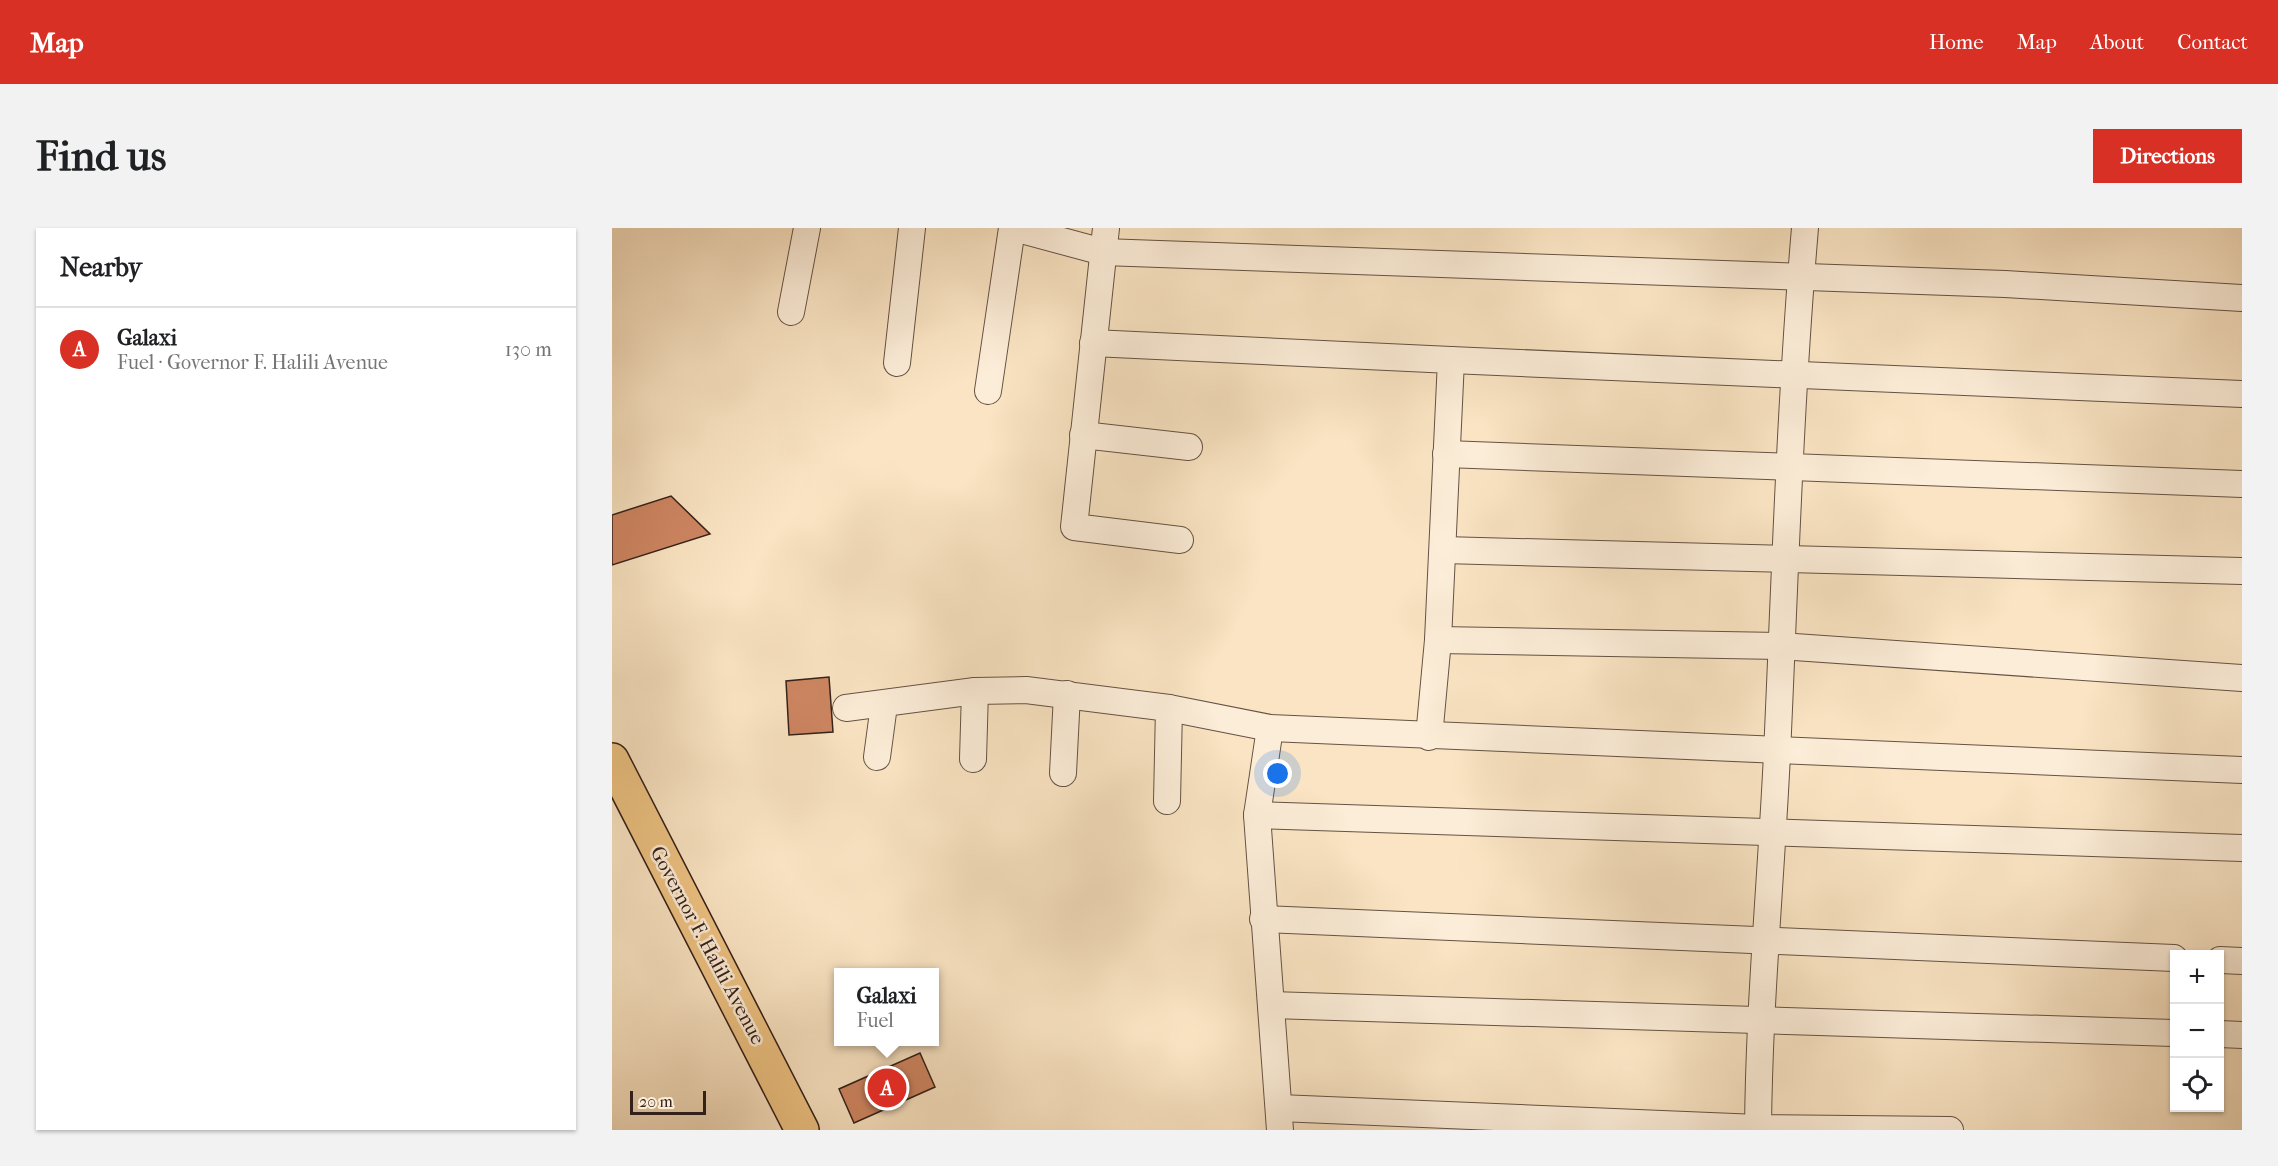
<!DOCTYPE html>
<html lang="en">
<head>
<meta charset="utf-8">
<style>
  body { margin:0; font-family:"IM FELL French Canon",serif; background:#f2f2f2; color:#202124 }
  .controls { position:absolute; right:18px; bottom:18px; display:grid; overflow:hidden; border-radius:0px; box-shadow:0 2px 4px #0004 }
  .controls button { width:54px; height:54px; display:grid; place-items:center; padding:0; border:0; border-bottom:2px solid #e0e0e0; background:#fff; color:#202124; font:30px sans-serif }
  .scale { position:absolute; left:18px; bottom:15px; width:76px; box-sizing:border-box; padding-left:6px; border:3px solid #33211a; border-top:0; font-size:16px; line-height:21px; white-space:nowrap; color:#33211a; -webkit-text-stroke:4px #fcedd8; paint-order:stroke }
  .you { position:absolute; left:666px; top:546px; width:21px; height:21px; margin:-15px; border:4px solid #fff; border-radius:50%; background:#1a73e8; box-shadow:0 0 0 9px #1a73e833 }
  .badge { display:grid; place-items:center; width:39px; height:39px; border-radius:50%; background:#d93025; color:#fff; font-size:20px; font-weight:700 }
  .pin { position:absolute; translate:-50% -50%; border:3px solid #fff; box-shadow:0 2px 6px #0006 }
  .popup { position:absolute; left:222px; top:740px; width:105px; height:78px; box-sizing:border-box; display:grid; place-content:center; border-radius:0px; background:#fff; filter:drop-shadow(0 2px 4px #0005); font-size:20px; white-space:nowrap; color:#757577 }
  .popup b { font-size:22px; color:#202124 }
  .popup::after { content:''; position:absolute; left:50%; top:100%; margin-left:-12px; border:12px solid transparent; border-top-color:#fff }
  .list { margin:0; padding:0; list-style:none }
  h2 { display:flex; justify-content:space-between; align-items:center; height:78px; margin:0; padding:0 24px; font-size:26px }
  h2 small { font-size:20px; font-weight:400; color:#757577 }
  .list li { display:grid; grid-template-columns:39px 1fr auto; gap:18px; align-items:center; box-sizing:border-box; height:84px; padding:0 24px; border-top:2px solid #e0e0e0 }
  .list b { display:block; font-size:22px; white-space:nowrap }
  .list p { margin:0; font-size:20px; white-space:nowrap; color:#757577 }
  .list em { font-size:20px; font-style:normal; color:#757577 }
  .icon { flex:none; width:33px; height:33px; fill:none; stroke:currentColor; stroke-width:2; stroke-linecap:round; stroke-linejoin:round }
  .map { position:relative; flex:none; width:1630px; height:902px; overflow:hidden; border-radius:0px }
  header { display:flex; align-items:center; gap:36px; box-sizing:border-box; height:84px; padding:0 30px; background:#d93025; color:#fff }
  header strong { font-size:28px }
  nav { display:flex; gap:33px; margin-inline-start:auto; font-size:21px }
  .intro { display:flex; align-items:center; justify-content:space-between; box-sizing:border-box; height:144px; padding:0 36px }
  h1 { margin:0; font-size:42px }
  .button { padding:15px 27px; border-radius:0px; background:#d93025; color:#fff; font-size:21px; font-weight:700 }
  main { display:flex; gap:36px; padding:0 36px }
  aside { flex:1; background:#fff; border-radius:0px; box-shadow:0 2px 4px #0004 }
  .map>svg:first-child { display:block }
  .building { fill:#ce8662; stroke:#33211a; stroke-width:1.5 }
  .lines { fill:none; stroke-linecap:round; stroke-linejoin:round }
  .minor-casing { stroke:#655244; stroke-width:28 }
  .primary-casing { stroke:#33211a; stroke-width:36 }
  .minor { stroke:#fcedd8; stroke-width:26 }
  .primary { stroke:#edc282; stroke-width:33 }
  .labels { text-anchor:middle; stroke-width:5; stroke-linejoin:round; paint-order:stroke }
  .street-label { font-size:20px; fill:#33211a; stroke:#fcedd8 }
</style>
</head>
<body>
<header>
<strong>Map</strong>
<nav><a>Home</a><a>Map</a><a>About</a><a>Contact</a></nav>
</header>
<div class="intro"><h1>Find us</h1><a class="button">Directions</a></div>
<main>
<aside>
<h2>Nearby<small></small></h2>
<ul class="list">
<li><span class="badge">A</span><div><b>Galaxi</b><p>Fuel · Governor F. Halili Avenue</p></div><em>130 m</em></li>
</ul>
</aside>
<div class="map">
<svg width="1630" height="902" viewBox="0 0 1630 902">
  <rect width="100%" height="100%" fill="#fae4c3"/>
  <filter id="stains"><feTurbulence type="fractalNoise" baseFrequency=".00333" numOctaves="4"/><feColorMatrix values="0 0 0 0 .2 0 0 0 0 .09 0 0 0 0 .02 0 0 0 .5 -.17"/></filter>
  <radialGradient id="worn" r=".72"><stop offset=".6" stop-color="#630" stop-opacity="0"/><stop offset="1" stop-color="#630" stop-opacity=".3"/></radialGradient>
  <g class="building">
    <polygon points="59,268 98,306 0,337 0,287"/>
    <polygon points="217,449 221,504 177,507 174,453"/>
    <polygon points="308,825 323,859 242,895 227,861"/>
  </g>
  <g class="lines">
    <g class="minor-casing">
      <g id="minor">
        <polyline points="402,0 491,24 1393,56 1630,70"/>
        <polyline points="494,0 462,299 568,312"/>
        <polyline points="179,84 195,0"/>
        <polyline points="481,115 839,132 826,412 817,509"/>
        <polyline points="839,132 1630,166"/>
        <polyline points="285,135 300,0"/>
        <polyline points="376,163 400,0"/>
        <polyline points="471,207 577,219"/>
        <polyline points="834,226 1630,256"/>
        <polyline points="831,322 1630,343"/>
        <polyline points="826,412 1168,418 1630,450"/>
        <polyline points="234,480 363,463 414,462 557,480 658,500 1630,542"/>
        <polyline points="658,500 645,587 668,902"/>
        <polyline points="265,529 272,477"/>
        <polyline points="361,531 363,463"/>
        <polyline points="451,545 455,466"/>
        <polyline points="555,573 557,480"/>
        <polyline points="645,587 1630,620"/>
        <polyline points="651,691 1562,730"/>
        <polyline points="1608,732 1630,733"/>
        <polyline points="659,777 1562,805"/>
        <polyline points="1608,806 1630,807"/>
        <polyline points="667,880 1146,900 1338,902"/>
        <path d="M1146 902C1147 777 1159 651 1165 526 1173 350 1178 175 1193 0"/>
      </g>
    </g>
    <g class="primary-casing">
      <polyline id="primary" points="0,532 190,902"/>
    </g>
    <use href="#minor" class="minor"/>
    <use href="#primary" class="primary"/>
  </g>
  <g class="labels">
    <g class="street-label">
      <text transform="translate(96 717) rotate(62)" y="7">Governor F. Halili Avenue</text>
    </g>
  </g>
  <rect width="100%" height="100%" filter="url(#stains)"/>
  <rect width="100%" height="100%" fill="url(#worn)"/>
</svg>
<div class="controls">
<button>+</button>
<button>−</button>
<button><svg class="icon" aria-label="locate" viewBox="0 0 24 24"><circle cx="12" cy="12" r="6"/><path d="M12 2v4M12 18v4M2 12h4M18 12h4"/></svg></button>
</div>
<div class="scale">20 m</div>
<div class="you"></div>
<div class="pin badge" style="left:275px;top:860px">A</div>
<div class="popup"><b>Galaxi</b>Fuel</div>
</div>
</main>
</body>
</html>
